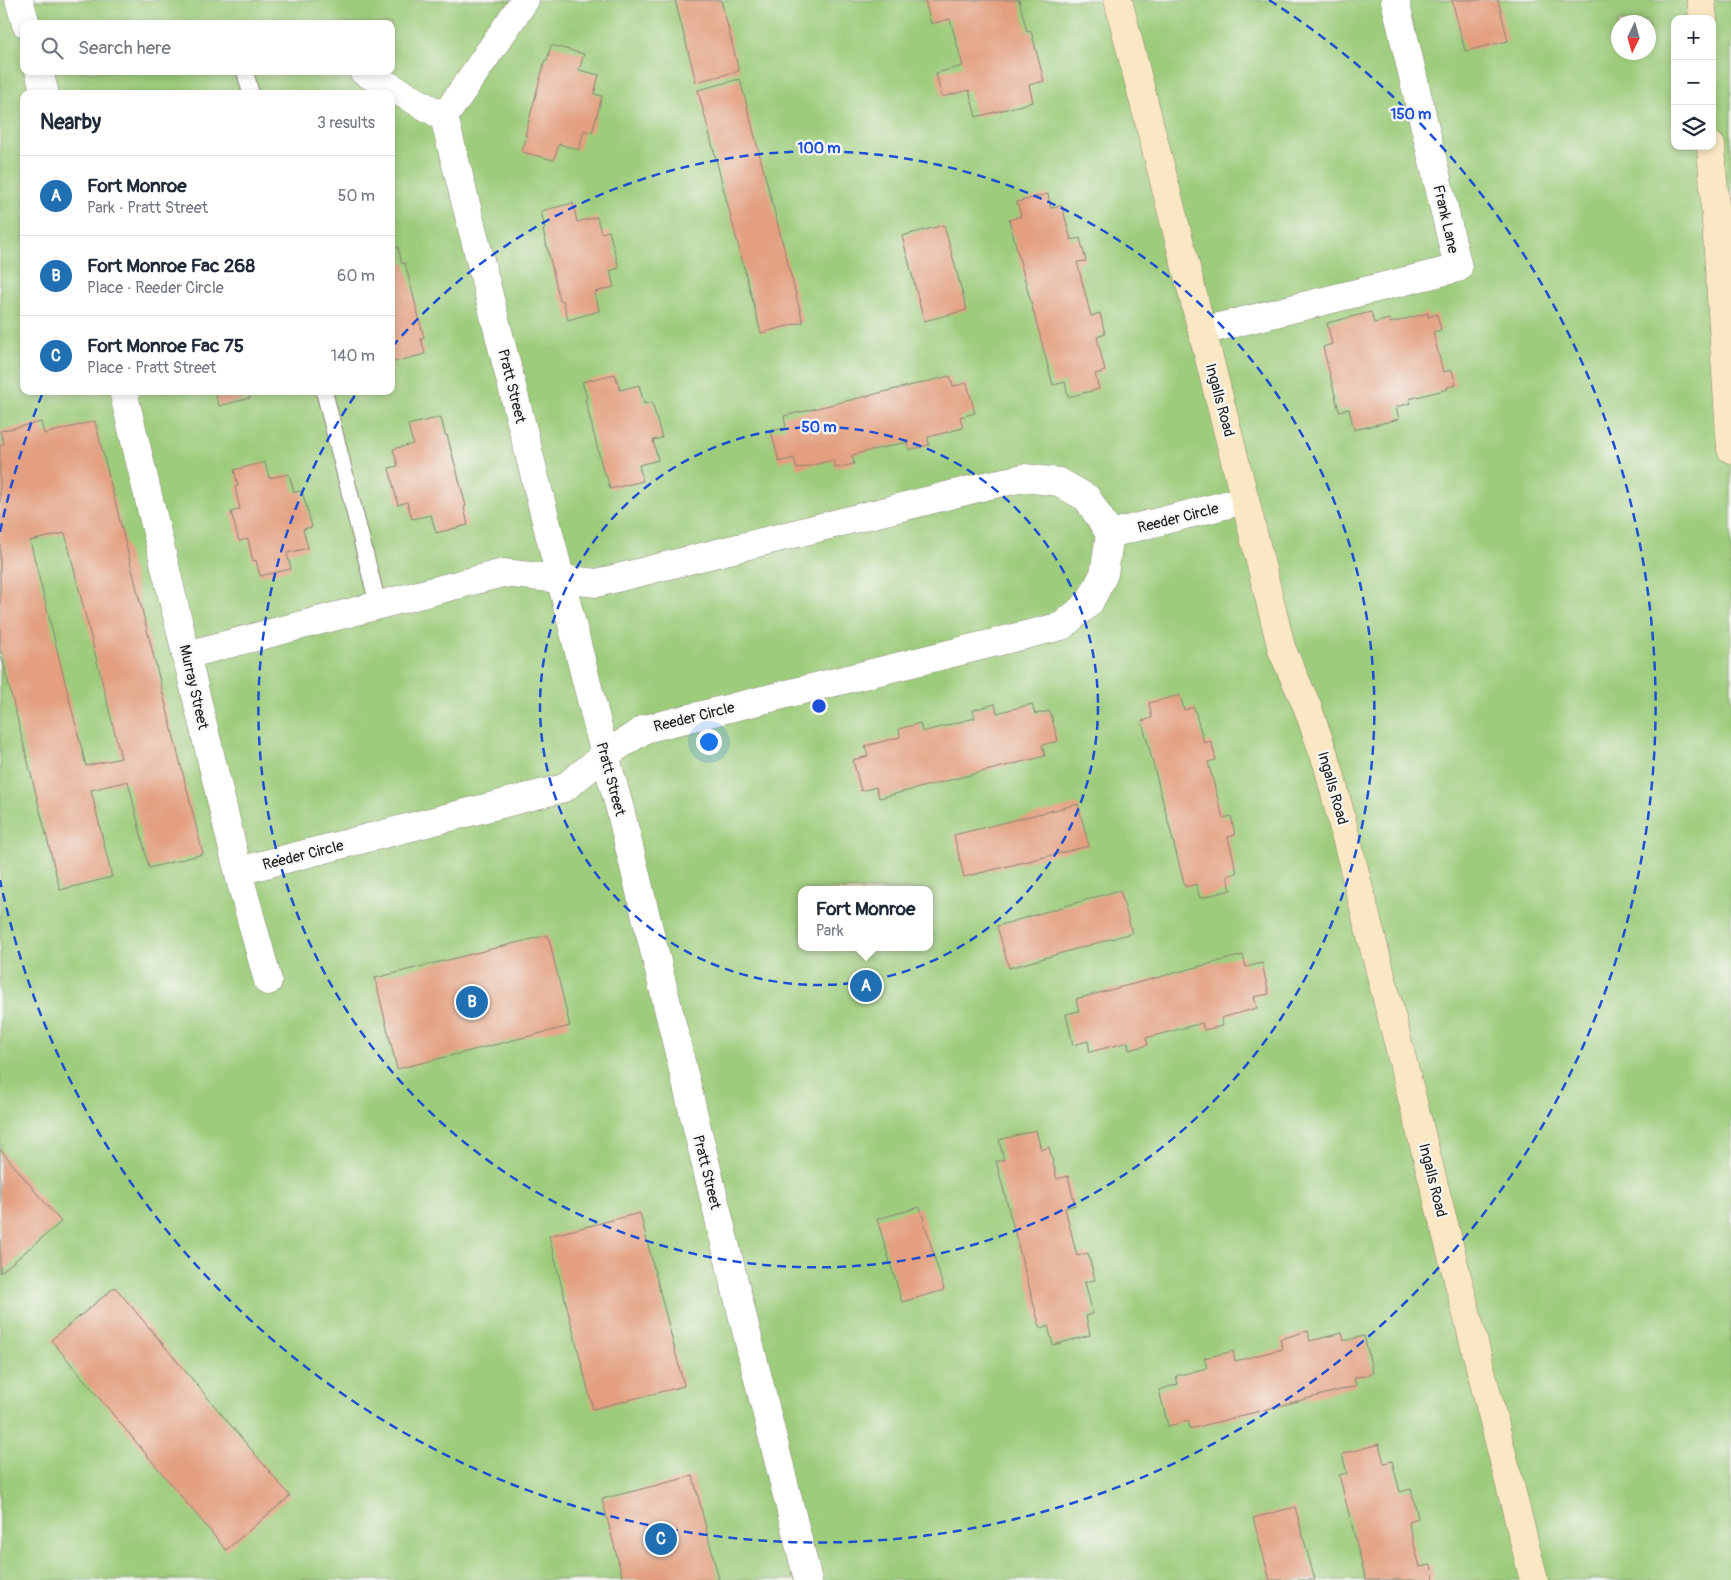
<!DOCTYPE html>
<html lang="en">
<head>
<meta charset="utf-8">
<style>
  body { margin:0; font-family:Pangolin,sans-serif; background:#f2f2f3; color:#1f2937 }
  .controls { position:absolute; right:15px; top:15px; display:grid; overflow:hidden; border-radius:10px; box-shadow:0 2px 8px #0003 }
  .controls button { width:45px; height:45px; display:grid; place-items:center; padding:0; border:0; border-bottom:1px solid #e0e1e3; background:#fff; color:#1f2937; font:25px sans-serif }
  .compass { position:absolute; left:1611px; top:15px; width:45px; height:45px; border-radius:50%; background:#fff; box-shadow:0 2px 8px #0003; rotate:185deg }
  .you { position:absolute; left:708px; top:741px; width:18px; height:18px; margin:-12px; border:4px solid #fff; border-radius:50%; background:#1a73e8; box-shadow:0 0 0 8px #1a73e833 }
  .badge { display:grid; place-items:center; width:32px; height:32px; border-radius:50%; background:#1f6fb2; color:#fff; font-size:16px; font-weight:700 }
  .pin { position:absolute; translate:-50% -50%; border:2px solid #fff; box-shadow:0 1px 5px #0006 }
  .popup { position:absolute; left:798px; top:886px; width:135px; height:65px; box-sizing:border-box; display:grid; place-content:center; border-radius:10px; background:#fff; filter:drop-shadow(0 1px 4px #0005); font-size:16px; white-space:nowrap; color:#747a83 }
  .popup b { font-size:19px; color:#1f2937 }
  .popup::after { content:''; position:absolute; left:50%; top:100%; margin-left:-10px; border:10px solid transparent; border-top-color:#fff }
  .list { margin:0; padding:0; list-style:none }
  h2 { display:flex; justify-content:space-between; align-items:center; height:65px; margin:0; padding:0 20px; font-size:21px }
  h2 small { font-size:16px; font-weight:400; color:#747a83 }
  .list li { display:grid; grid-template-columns:32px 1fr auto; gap:15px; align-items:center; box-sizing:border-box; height:80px; padding:0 20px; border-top:1px solid #e0e1e3 }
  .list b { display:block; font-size:19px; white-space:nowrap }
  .list p { margin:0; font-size:16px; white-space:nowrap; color:#747a83 }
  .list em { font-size:16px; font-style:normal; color:#747a83 }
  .icon { flex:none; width:28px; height:28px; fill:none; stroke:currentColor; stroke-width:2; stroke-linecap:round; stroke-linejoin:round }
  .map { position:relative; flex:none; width:1731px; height:1580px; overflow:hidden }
  .search { position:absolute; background:#fff; box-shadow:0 2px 8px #0003; left:20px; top:20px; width:375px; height:55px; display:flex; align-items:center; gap:12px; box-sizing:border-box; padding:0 18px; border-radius:10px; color:#747a83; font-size:19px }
  .panel { position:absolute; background:#fff; box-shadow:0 2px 8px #0003; left:20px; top:90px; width:375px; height:305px; border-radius:10px }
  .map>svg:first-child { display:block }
  .green { fill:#9dcc7b; stroke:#5c744c; fill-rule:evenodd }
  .building { fill:#e39f7f; fill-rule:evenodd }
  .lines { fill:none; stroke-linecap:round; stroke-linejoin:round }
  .lane-casing { stroke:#878073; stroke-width:18 }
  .street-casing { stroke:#878073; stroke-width:29 }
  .secondary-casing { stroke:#878073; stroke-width:29 }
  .lane { stroke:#fff; stroke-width:16 }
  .street { stroke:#fff; stroke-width:28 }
  .secondary { stroke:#fae7c3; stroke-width:28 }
  .ring { fill:none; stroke:#1d4ed8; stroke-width:2.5; stroke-dasharray:9 6 }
  .labels { text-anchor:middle; stroke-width:4.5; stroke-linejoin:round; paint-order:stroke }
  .street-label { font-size:15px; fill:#1c1c1c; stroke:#f6f6f2 }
  .centre { fill:#1d4ed8; stroke:#f6f6f2; stroke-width:2.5 }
  .ring-label { font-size:15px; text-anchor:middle; font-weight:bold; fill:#1d4ed8; stroke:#f6f6f2; stroke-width:4.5; stroke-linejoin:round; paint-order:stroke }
</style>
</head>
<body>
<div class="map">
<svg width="1731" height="1580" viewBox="0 0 1731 1580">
  <rect width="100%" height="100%" fill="#f6f6f2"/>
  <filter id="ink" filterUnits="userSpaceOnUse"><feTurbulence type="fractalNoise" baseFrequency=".02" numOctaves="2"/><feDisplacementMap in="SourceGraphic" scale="10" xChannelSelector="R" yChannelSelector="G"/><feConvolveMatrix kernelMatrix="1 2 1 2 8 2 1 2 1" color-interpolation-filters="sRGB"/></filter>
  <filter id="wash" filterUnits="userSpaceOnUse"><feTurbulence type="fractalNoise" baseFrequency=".0096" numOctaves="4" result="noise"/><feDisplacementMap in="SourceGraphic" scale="20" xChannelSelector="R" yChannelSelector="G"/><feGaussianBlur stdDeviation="1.12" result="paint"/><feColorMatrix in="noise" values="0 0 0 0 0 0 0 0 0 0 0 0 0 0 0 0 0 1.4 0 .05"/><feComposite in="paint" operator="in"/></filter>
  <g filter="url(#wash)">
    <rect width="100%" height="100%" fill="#f2e3ca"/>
    <path class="green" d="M0 0H1731V1580H0ZM1675 19H1712V146H1675ZM1618 22H1648V52H1618ZM24 24H391V71H24ZM24 94H391V391H24ZM802 890H930V947H802Z"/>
    <g id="blocks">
      <g class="building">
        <polygon points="675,0 721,0 739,71 696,82"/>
        <polygon points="925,0 1019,0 1027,32 1031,31 1044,81 1029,85 1033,102 976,117 969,90 942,97 936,73 963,66 950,19 931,24"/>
        <polygon points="1452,0 1498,0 1508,41 1465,51"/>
        <polygon points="551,45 584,54 579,70 599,75 594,94 602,96 592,133 584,130 579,150 559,144 554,160 522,152 527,135 525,135 545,60 547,61"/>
        <polygon points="740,79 803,322 761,333 698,90"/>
        <polygon points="1048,194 1051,208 1062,206 1071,240 1080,238 1086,261 1077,262 1091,316 1100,313 1105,334 1097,337 1105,371 1095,374 1099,389 1068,397 1065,382 1053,385 1009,220 1021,216 1017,202"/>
        <polygon points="573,203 577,222 597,217 601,233 609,231 619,268 610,271 614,287 595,292 599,311 568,320 563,300 560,301 543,230 545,229 541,211"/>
        <polygon points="944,225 967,310 924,321 902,236"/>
        <polygon points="398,247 402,264 405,263 424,338 421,338 425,354 394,362 391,351 391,249"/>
        <polygon points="1371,312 1374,323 1389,319 1391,323 1428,313 1428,317 1437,314 1441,330 1433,332 1443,372 1452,370 1456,385 1447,387 1448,389 1409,399 1411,403 1396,407 1399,419 1354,430 1349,409 1339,411 1323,347 1332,344 1327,323"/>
        <polygon points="615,374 620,390 639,385 644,404 652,402 662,438 653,440 658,460 639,465 643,481 610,489 606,474 604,474 585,399 587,398 582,382"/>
        <polygon points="950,376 953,386 967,383 975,413 960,417 963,428 928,437 929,445 909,450 907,442 852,455 854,464 835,468 833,460 797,469 794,458 779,462 771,431 786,428 784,416"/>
        <polygon points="214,391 248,391 250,398 219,406"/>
        <polygon points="441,417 445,435 447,435 466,506 464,507 468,525 436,533 431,515 412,519 407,502 398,505 389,468 398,466 393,449 413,444 408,425"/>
        <path d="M95 421 203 854 149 868 128 781 91 790 112 877 60 890 0 650V445L4 444 0 431 41 422 44 434ZM65 533 121 758 86 766 30 541Z"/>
        <polygon points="265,462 269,478 289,474 294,492 302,491 312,527 303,529 308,548 287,553 291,569 260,576 256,560 253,561 248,539 239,541 231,512 240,509 235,487 238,486 234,470"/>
        <polygon points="1180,695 1184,710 1194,707 1204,743 1211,741 1216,760 1208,762 1223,818 1231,816 1235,835 1228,837 1237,873 1227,876 1231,890 1200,898 1196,884 1185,887 1142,721 1152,718 1149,703"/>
        <polygon points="995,704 997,713 1032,704 1035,714 1050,711 1058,741 1042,745 1045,756 879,798 876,787 861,791 853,760 868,756 865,746 900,737 899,729 920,723 922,732 975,718 973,710"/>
        <polygon points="1078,804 1089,846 964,877 954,835"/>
        <polygon points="1120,890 1132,933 1009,968 997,926"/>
        <polygon points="548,935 570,1026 397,1069 375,978"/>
        <polygon points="1243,955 1246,967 1262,963 1269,994 1254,997 1257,1008 1221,1018 1223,1026 1204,1030 1202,1023 1146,1038 1148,1045 1129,1050 1128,1042 1090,1052 1088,1041 1073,1045 1066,1014 1079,1011 1076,999"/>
        <polygon points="1036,1130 1041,1150 1049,1147 1057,1179 1068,1176 1075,1205 1065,1208 1077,1256 1088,1253 1095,1280 1085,1282 1093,1314 1086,1316 1090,1335 1053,1345 1048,1326 1040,1328 996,1161 1004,1160 999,1140"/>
        <polygon points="0,1149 61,1222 0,1273"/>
        <polygon points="920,1207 944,1290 902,1302 877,1219"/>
        <polygon points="640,1213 684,1386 593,1409 549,1236"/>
        <polygon points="115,1287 290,1496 226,1550 51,1340"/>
        <polygon points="1308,1331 1310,1341 1342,1333 1344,1341 1364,1336 1373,1373 1354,1378 1356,1386 1190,1429 1188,1421 1168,1426 1159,1390 1178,1384 1176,1376 1207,1368 1204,1358 1233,1351 1235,1361 1282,1349 1280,1339"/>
        <polygon points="1379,1444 1384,1463 1392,1461 1400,1492 1411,1489 1418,1518 1408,1521 1420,1567 1431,1565 1434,1580 1366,1580 1339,1475 1347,1473 1342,1454"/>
        <polygon points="693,1476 719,1580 623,1580 602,1499"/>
        <polygon points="1295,1507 1315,1580 1270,1580 1253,1518"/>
      </g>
    </g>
  </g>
  <g filter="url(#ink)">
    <use href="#blocks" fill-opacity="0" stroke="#878073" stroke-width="1"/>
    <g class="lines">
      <g class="lane-casing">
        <g id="lane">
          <polyline points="245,71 251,94"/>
          <polyline points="324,391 378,605"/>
        </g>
      </g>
      <g class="street-casing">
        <g id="street">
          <polyline points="19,0 26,24"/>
          <polyline points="525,0 444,117 605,755 620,809 740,1306 808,1580"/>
          <polyline points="39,71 45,94"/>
          <polyline points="363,71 444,117"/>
          <polyline points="1202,331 1458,268 1395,0"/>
          <polyline points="123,391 240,879 268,981"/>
          <polyline points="1110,534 1245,500"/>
          <polyline points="186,655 503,573 597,583 990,485 1024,478 1059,482 1087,498 1110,534 1104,574 1089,603 1062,626 645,729 605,755 564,788 238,871"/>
        </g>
      </g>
      <g class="secondary-casing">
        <g id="secondary">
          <polyline points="1118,0 1245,500 1282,650 1307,706 1328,766 1534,1580"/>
          <polyline points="1701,0 1703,19"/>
          <polyline points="1711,146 1731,449"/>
        </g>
      </g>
      <use href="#lane" class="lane"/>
      <use href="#street" class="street"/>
      <use href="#secondary" class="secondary"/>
    </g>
  </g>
  <g class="ring">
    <circle cx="819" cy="706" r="279"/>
    <path d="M392 347A558 558 0 1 1 356 394"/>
    <path d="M0 532A837 837 0 0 1 43 392M1269 0A837 837 0 1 1 0 880"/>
  </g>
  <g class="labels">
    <g class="street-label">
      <text transform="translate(1446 219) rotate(77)" y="5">Frank Lane</text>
      <text transform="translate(512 386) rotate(76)" y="5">Pratt Street</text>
      <text transform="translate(1220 400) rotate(75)" y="5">Ingalls Road</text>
      <text transform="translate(1178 518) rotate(-14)" y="5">Reeder Circle</text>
      <text transform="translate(194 687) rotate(77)" y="5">Murray Street</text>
      <text transform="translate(694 717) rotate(-14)" y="5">Reeder Circle</text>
      <text transform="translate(611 779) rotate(75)" y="5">Pratt Street</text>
      <text transform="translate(1333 788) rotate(74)" y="5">Ingalls Road</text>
      <text transform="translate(303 855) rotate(-14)" y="5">Reeder Circle</text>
      <text transform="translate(707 1172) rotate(76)" y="5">Pratt Street</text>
      <text transform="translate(1433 1180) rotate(76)" y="5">Ingalls Road</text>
    </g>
  </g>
  <circle cx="819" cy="706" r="8" class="centre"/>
  <g class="ring-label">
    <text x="1411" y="119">150 m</text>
    <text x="819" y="153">100 m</text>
    <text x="819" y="432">50 m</text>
  </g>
</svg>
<div class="controls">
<button>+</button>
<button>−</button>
<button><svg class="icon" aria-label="layers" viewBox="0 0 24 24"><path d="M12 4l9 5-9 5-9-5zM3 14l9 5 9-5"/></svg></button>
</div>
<svg class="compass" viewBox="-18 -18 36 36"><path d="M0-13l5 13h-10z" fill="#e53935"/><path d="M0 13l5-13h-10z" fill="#747a83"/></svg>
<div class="you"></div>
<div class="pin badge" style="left:866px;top:986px">A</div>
<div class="popup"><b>Fort Monroe</b>Park</div>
<div class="pin badge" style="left:472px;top:1002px">B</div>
<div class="pin badge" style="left:661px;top:1539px">C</div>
<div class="search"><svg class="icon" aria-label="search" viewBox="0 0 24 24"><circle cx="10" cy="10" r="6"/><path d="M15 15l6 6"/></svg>Search here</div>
<section class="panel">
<h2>Nearby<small>3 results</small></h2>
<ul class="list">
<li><span class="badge">A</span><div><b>Fort Monroe</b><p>Park · Pratt Street</p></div><em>50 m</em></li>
<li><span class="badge">B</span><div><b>Fort Monroe Fac 268</b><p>Place · Reeder Circle</p></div><em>60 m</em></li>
<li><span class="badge">C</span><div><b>Fort Monroe Fac 75</b><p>Place · Pratt Street</p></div><em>140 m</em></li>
</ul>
</section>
</div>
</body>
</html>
